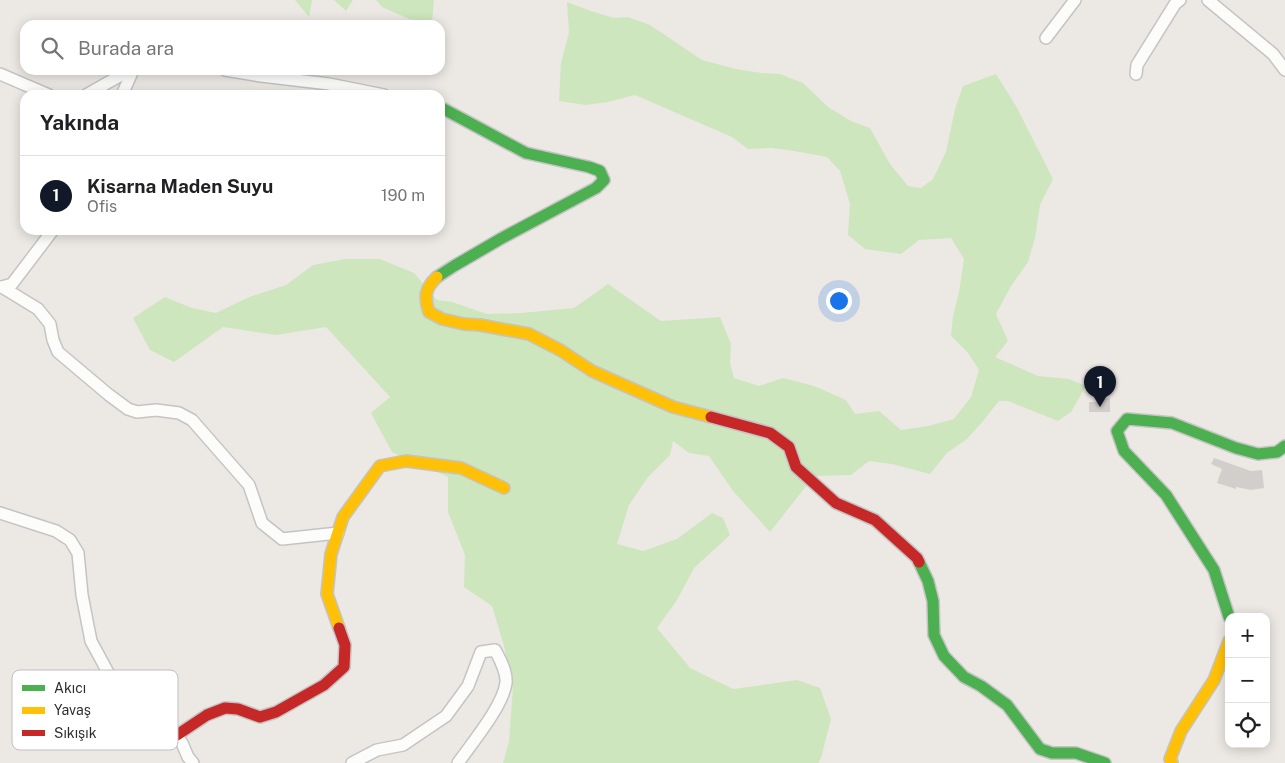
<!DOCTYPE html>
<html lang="tr">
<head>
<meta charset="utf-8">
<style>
  body { margin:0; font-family:"Public Sans",sans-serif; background:#f6f6f6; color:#202124 }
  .controls { position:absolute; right:15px; bottom:15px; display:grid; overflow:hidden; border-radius:10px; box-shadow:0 2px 12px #0003 }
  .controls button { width:45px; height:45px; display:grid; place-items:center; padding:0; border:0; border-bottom:1px solid #e0e0e0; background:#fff; color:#202124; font:25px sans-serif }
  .you { position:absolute; left:838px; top:300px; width:18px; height:18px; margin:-12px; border:4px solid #fff; border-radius:50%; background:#1a73e8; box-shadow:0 0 0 8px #1a73e833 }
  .badge { display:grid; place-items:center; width:32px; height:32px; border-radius:50%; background:#111827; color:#fff; font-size:16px; font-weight:700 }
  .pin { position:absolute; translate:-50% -41px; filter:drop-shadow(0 1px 2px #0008) }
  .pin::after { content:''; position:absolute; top:26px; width:18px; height:15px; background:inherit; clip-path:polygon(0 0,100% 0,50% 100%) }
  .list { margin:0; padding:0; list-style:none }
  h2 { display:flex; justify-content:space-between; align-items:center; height:65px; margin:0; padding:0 20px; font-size:21px }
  h2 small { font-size:16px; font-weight:400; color:#757577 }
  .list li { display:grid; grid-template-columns:32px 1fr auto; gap:15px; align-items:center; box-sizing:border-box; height:80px; padding:0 20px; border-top:1px solid #e0e0e0 }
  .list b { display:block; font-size:19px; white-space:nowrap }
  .list p { margin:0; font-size:16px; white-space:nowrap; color:#757577 }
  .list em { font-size:16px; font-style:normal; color:#757577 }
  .icon { flex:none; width:28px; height:28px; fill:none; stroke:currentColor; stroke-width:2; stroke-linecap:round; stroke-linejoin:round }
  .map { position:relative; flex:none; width:1285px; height:763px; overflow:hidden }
  .search { position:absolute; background:#fff; box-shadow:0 2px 12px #0003; left:20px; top:20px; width:425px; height:55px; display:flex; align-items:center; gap:12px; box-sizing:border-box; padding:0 18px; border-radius:15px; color:#757577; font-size:19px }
  .panel { position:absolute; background:#fff; box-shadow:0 2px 12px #0003; left:20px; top:90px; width:425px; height:145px; border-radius:15px }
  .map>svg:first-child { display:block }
  .green { fill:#cee6be }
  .building { fill:#d1cecb }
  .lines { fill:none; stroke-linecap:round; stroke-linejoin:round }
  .street-casing { stroke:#c5c4c5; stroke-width:14 }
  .fast-casing { stroke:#c5c4c5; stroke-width:14 }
  .slow-casing { stroke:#c5c4c5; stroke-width:14 }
  .jam-casing { stroke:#c5c4c5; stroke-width:14 }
  .street { stroke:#fcfcfb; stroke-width:11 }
  .fast { stroke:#4caf50; stroke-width:11 }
  .slow { stroke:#ffc107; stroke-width:11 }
  .jam { stroke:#c62828; stroke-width:11 }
  .key { fill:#fff; stroke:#c0c0c0; stroke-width:1 }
  .key-label { font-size:14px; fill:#2e2e2e }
</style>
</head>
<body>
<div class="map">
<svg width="1285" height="763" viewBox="0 0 1285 763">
  <rect width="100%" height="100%" fill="#ece8e4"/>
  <g class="green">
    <polygon points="295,0 312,0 309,17"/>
    <polygon points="334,0 353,0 346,11"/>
    <polygon points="376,0 434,0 432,23 409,19 382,7"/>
    <polygon points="567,2 591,11 614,18 628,17 650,25 702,60 736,69 761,73 780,74 803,83 828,107 851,121 870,128 890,164 908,186 921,188 933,179 946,152 955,109 963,86 996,74 1016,106 1053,179 1040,205 1035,238 1028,262 1011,286 996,314 1008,341 995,357 1038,376 1069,379 1086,386 1071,412 1058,421 1008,401 999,401 983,421 967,439 947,453 930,474 892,464 869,461 851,475 814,476 770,532 733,491 709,456 689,453 673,441 670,455 648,477 629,505 617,544 643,551 677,539 712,513 723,518 730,535 694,568 677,600 657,628 690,668 733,689 797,680 820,688 831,719 821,758 818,763 503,763 509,742 513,687 504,646 492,606 464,587 465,555 448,512 448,477 392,452 371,413 390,397 326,327 276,335 223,327 174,362 150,350 133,318 165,297 192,308 216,313 249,297 286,285 313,265 345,259 380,259 414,273 437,300 452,302 487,314 521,313 574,308 608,284 661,321 720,317 731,344 730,363 734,378 759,386 783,378 814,386 846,400 855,414 879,411 901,430 928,426 954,419 971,397 979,370 968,353 951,336 953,316 959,292 964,259 951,238 919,240 901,254 865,249 848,235 850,204 840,171 827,157 794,151 772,148 748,149 732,137 635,95 608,102 586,105 559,101 561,63 569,32"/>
  </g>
  <g class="building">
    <polygon points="1110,398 1110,412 1089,412 1089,402 1097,402 1099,399"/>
    <polygon points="1214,458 1251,471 1262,470 1264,488 1251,490 1236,487 1236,489 1217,483 1222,469 1211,464"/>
  </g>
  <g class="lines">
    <g class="street-casing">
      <g id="street">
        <polyline points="1208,0 1273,54 1285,70"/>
        <polyline points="1046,38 1075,0"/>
        <polyline points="225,70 261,76 329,84 384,95"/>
        <polyline points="0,74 49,95"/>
        <polyline points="1136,74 1137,65 1175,4 1180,0"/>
        <polyline points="86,95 130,70"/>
        <polyline points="122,95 133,70"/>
        <polyline points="0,287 2,287 12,284 53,230"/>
        <polyline points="2,287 38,309 50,324 53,340 58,352 109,395 128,409 137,412 156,410 179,413 192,420 249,485 262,523 282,539 338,533"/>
        <polyline points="0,513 56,531 70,540 78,553 82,595 91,641 111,678 123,690 172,729 182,743 188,757 193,763"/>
        <path d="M352 763 377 750 403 745 446 716 468 686 481 652 495 650C500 659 507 672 506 683 503 706 472 743 458 763"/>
      </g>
    </g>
    <g class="fast-casing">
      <g id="fast">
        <polyline points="437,277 454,266 502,238 596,188 604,180 600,171 589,167 526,153 440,107"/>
        <polyline points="919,562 928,581 933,601 934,635 944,656 964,677 981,686 1007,705 1040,749 1052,753 1076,753 1105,763"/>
        <polyline points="1229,617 1214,570 1166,495 1124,451 1117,431 1127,419 1172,423 1236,448 1258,454 1277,452 1285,446"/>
      </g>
    </g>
    <g class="slow-casing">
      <g id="slow">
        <path d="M437 277C425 288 424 297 429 312L442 319 464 324 480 325 529 334 560 350 592 371 673 407 711 417"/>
        <polyline points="339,628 327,594 331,554 343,517 380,466 406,461 461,468 504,488"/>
        <polyline points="1172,763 1170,759 1181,731 1214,680 1229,641"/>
      </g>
    </g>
    <g class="jam-casing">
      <g id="jam">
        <polyline points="711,417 770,433 789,447 796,467 836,503 875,520 917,558 919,562"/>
        <polyline points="177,735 207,715 225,708 238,709 260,717 276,712 324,685 344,667 345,645 339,628"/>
      </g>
    </g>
    <use href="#street" class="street"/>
    <use href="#fast" class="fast"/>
    <use href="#slow" class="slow"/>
    <use href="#jam" class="jam"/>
  </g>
  <rect x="12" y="670" width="166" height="80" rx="8" class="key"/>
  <rect x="22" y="685" width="23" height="6" fill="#4caf50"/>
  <rect x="22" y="707" width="23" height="7" fill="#ffc107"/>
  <rect x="22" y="730" width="23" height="6" fill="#c62828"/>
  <g class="key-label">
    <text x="54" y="693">Akıcı</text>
    <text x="54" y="715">Yavaş</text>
    <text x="54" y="738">Sıkışık</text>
  </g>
</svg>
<div class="controls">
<button>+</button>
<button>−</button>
<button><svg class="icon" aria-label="locate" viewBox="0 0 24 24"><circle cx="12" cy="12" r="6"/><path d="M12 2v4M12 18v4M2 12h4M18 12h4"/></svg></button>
</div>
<div class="you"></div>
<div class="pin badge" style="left:1100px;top:407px">1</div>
<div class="search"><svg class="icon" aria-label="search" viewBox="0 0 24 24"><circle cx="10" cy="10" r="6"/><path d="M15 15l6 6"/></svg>Burada ara</div>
<section class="panel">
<h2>Yakında<small></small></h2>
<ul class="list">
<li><span class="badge">1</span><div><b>Kisarna Maden Suyu</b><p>Ofis</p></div><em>190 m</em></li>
</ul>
</section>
</div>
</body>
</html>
